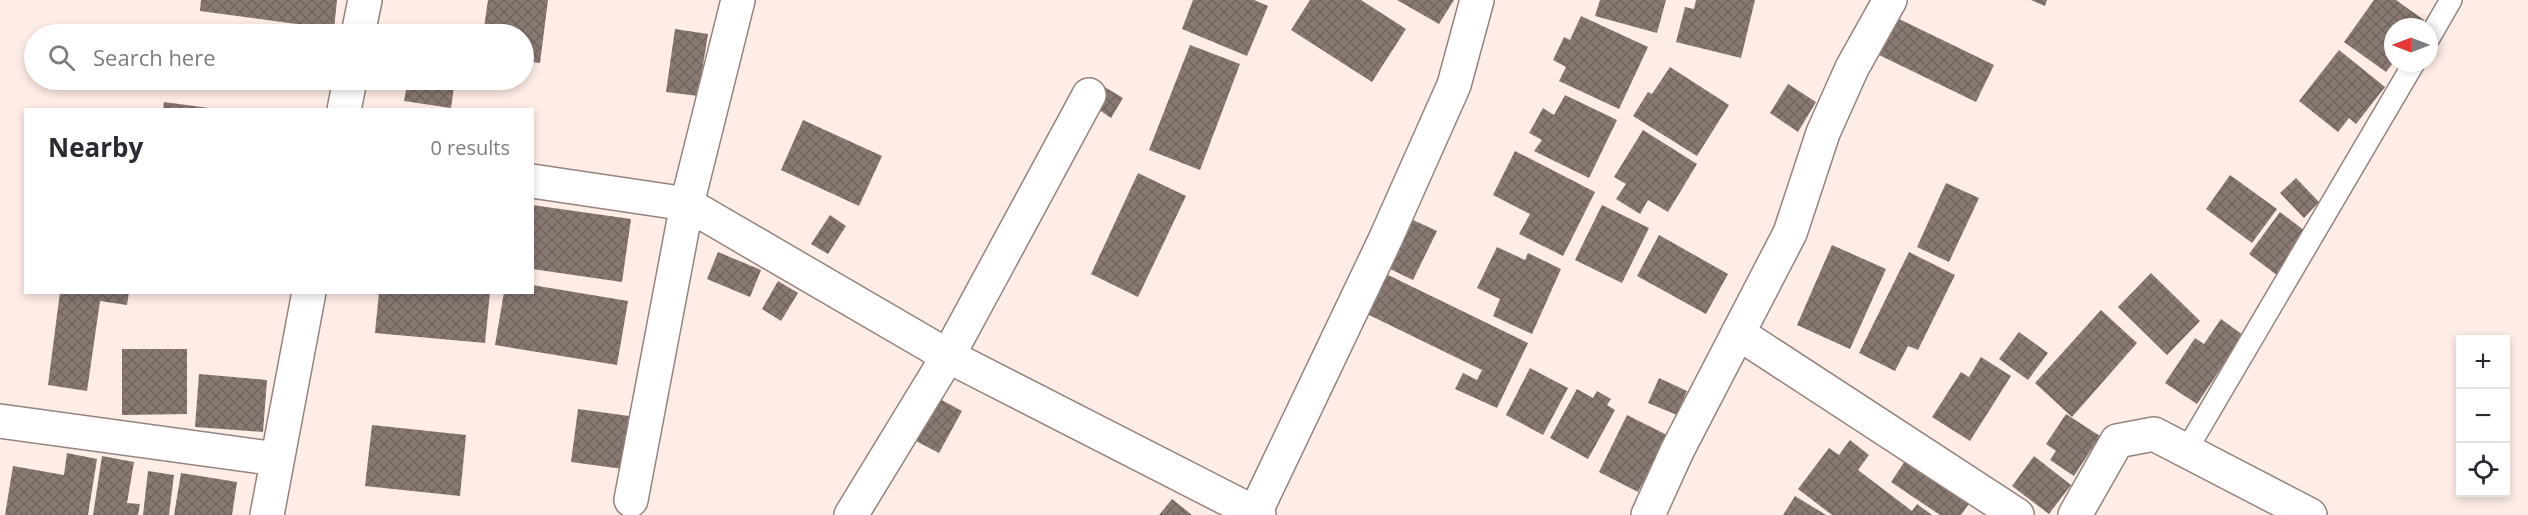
<!DOCTYPE html>
<html lang="en">
<head>
<meta charset="utf-8">
<style>
  body { margin:0; font-family:"Open Sans",sans-serif; background:#f2f2f3; color:#2b2b33 }
  .controls { position:absolute; right:18px; bottom:18px; display:grid; overflow:hidden; border-radius:0px; box-shadow:0 3px 9px #0003 }
  .controls button { width:54px; height:54px; display:grid; place-items:center; padding:0; border:0; border-bottom:2px solid #e1e1e2; background:#fff; color:#2b2b33; font:30px sans-serif }
  .compass { position:absolute; left:2384px; top:18px; width:54px; height:54px; border-radius:50%; background:#fff; box-shadow:0 3px 9px #0003; rotate:270deg }
  .list { margin:0; padding:0; list-style:none }
  h2 { display:flex; justify-content:space-between; align-items:center; height:78px; margin:0; padding:0 24px; font-size:26px }
  h2 small { font-size:20px; font-weight:400; color:#7c7c81 }
  .icon { flex:none; width:33px; height:33px; fill:none; stroke:currentColor; stroke-width:2; stroke-linecap:round; stroke-linejoin:round }
  .map { position:relative; flex:none; width:2528px; height:515px; overflow:hidden }
  .search { position:absolute; background:#fff; box-shadow:0 3px 9px #0003; left:24px; top:24px; width:510px; height:66px; display:flex; align-items:center; gap:15px; box-sizing:border-box; padding:0 21px; border-radius:33px; color:#7c7c81; font-size:22px }
  .panel { position:absolute; background:#fff; box-shadow:0 3px 9px #0003; left:24px; top:108px; width:510px; height:186px; border-radius:0px }
  .map>svg:first-child { display:block }
  .building { fill:url(#building-cross-hatch) }
  .lines { fill:none; stroke-linecap:round; stroke-linejoin:round }
  .lane-casing { stroke:#94837e; stroke-width:24 }
  .street-casing { stroke:#94837e; stroke-width:36 }
  .lane { stroke:#fff; stroke-width:21 }
  .street { stroke:#fff; stroke-width:33 }
</style>
</head>
<body>
<div class="map">
<svg width="2528" height="515" viewBox="0 0 2528 515">
  <defs>
    <pattern id="building-cross-hatch" width="8" height="8" patternUnits="userSpaceOnUse" patternTransform="scale(1.5)"><rect width="8" height="8" fill="#897973"/><path d="M0 0l8 8M0 8l8-8" fill="none" stroke="#71645f"/></pattern>
  </defs>
  <rect width="100%" height="100%" fill="#feece6"/>
  <g class="building">
    <polygon points="201,0 337,0 334,29 200,11"/>
    <polygon points="488,0 548,0 540,63 524,61 524,34 483,34"/>
    <polygon points="1193,0 1254,0 1268,6 1247,56 1182,29"/>
    <polygon points="1310,0 1361,0 1406,29 1372,82 1291,30"/>
    <polygon points="1397,0 1454,0 1439,24"/>
    <polygon points="1600,0 1666,0 1657,33 1595,16"/>
    <polygon points="1696,0 1755,0 1741,58 1676,42 1685,7 1694,9"/>
    <polygon points="2031,0 2047,0 2045,6"/>
    <polygon points="2374,0 2396,0 2424,20 2419,27 2393,27 2393,63 2386,72 2344,42"/>
    <polygon points="1581,16 1648,47 1619,109 1559,81 1566,67 1553,60 1564,37 1570,40"/>
    <polygon points="1895,17 1994,65 1976,102 1877,54"/>
    <polygon points="675,29 708,34 698,96 666,92"/>
    <polygon points="1190,45 1240,64 1200,170 1149,150"/>
    <polygon points="2339,50 2385,87 2356,124 2349,118 2338,132 2299,101"/>
    <polygon points="1670,67 1729,105 1697,156 1633,116 1648,92 1652,94"/>
    <polygon points="408,80 455,80 451,108 404,101"/>
    <polygon points="1788,84 1816,102 1798,132 1770,113"/>
    <polygon points="1103,86 1123,98 1111,118 1092,105"/>
    <polygon points="1565,95 1617,120 1589,178 1534,151 1542,140 1529,133 1543,108 1554,115"/>
    <polygon points="164,102 209,108 209,110 163,110"/>
    <polygon points="803,120 882,156 859,206 781,170"/>
    <polygon points="1643,130 1697,164 1668,212 1648,200 1640,214 1616,199 1626,184 1614,177"/>
    <polygon points="1515,151 1595,192 1563,256 1519,234 1530,214 1493,195"/>
    <polygon points="1138,173 1186,196 1138,297 1091,274"/>
    <polygon points="2230,175 2277,209 2252,243 2206,209"/>
    <polygon points="2296,178 2319,202 2304,218 2280,193"/>
    <polygon points="1946,183 1979,198 1949,262 1917,247"/>
    <polygon points="532,205 631,219 622,282 532,269"/>
    <polygon points="1602,205 1649,228 1622,283 1575,260"/>
    <polygon points="2280,212 2309,234 2278,276 2249,254"/>
    <polygon points="830,215 846,226 828,254 811,244"/>
    <polygon points="1413,220 1437,231 1413,280 1390,269"/>
    <polygon points="1659,235 1728,274 1706,314 1637,276"/>
    <polygon points="1832,245 1886,269 1850,349 1797,325"/>
    <polygon points="1497,247 1525,260 1528,253 1561,269 1532,334 1493,316 1500,299 1477,288"/>
    <polygon points="718,252 761,270 750,297 707,279"/>
    <polygon points="1909,252 1955,275 1918,350 1908,346 1895,371 1859,353"/>
    <polygon points="1384,273 1528,343 1497,408 1455,389 1463,373 1477,380 1482,370 1365,313"/>
    <polygon points="2151,273 2200,321 2167,355 2118,307"/>
    <polygon points="778,281 798,293 781,321 762,309"/>
    <polygon points="532,285 628,301 617,365 495,345 504,292 532,292"/>
    <polygon points="60,292 129,292 127,305 100,301 87,391 48,385"/>
    <polygon points="379,292 490,292 485,343 375,333"/>
    <polygon points="2101,310 2137,343 2072,417 2035,383"/>
    <polygon points="2221,319 2243,335 2197,404 2165,383 2195,338 2204,344"/>
    <polygon points="2019,332 2048,353 2028,380 1999,359"/>
    <polygon points="122,349 187,349 187,414 122,415"/>
    <polygon points="1981,357 2011,376 1970,441 1932,417 1961,372 1969,377"/>
    <polygon points="1530,368 1568,388 1543,435 1506,415"/>
    <polygon points="199,374 267,380 263,432 195,427"/>
    <polygon points="1659,378 1687,391 1677,415 1648,403"/>
    <polygon points="1577,389 1593,398 1597,391 1611,399 1607,405 1615,410 1588,459 1550,438"/>
    <polygon points="938,398 962,411 939,453 916,441"/>
    <polygon points="578,409 629,416 623,469 571,462"/>
    <polygon points="2066,414 2100,436 2074,476 2050,460 2056,451 2046,444"/>
    <polygon points="1627,415 1667,435 1638,492 1599,472"/>
    <polygon points="372,425 466,435 460,496 365,486"/>
    <polygon points="1850,440 1869,455 1858,470 1912,511 1917,504 1932,515 1832,515 1798,489 1829,448 1839,455"/>
    <polygon points="67,453 97,459 88,515 5,515 13,466 64,475"/>
    <polygon points="102,456 134,462 127,503 140,504 138,515 93,515"/>
    <polygon points="2034,456 2071,485 2049,514 2012,486"/>
    <polygon points="1907,458 1971,501 1961,515 1940,515 1891,482"/>
    <polygon points="148,471 174,475 169,515 143,515"/>
    <polygon points="181,473 237,482 232,515 174,515"/>
    <polygon points="1795,496 1826,515 1783,515"/>
    <polygon points="1172,499 1192,515 1159,515"/>
  </g>
  <g class="lines">
    <g class="lane-casing">
      <g id="lane">
        <polyline points="2429,38 2451,0"/>
        <polyline points="2186,451 2414,63"/>
      </g>
    </g>
    <g class="street-casing">
      <g id="street">
        <polyline points="358,34 365,0"/>
        <polyline points="344,110 350,80"/>
        <polyline points="532,181 687,204 948,356 1259,515"/>
        <polyline points="1738,333 2017,515"/>
        <polyline points="0,421 277,459"/>
        <polyline points="631,500 687,204 738,0"/>
        <polyline points="267,515 309,292"/>
        <polyline points="851,515 948,356 1089,95"/>
        <polyline points="1254,515 1385,240 1454,85 1477,0"/>
        <polyline points="1648,515 1677,451 1790,233 1823,133 1852,68 1890,0"/>
        <polyline points="2075,515 2117,441 2154,434 2310,515"/>
      </g>
    </g>
    <use href="#lane" class="lane"/>
    <use href="#street" class="street"/>
  </g>
</svg>
<div class="controls">
<button>+</button>
<button>−</button>
<button><svg class="icon" aria-label="locate" viewBox="0 0 24 24"><circle cx="12" cy="12" r="6"/><path d="M12 2v4M12 18v4M2 12h4M18 12h4"/></svg></button>
</div>
<svg class="compass" viewBox="-18 -18 36 36"><path d="M0-13l5 13h-10z" fill="#e53935"/><path d="M0 13l5-13h-10z" fill="#7c7c81"/></svg>
<div class="search"><svg class="icon" aria-label="search" viewBox="0 0 24 24"><circle cx="10" cy="10" r="6"/><path d="M15 15l6 6"/></svg>Search here</div>
<section class="panel">
<h2>Nearby<small>0 results</small></h2>
<ul class="list">
</ul>
</section>
</div>
</body>
</html>
